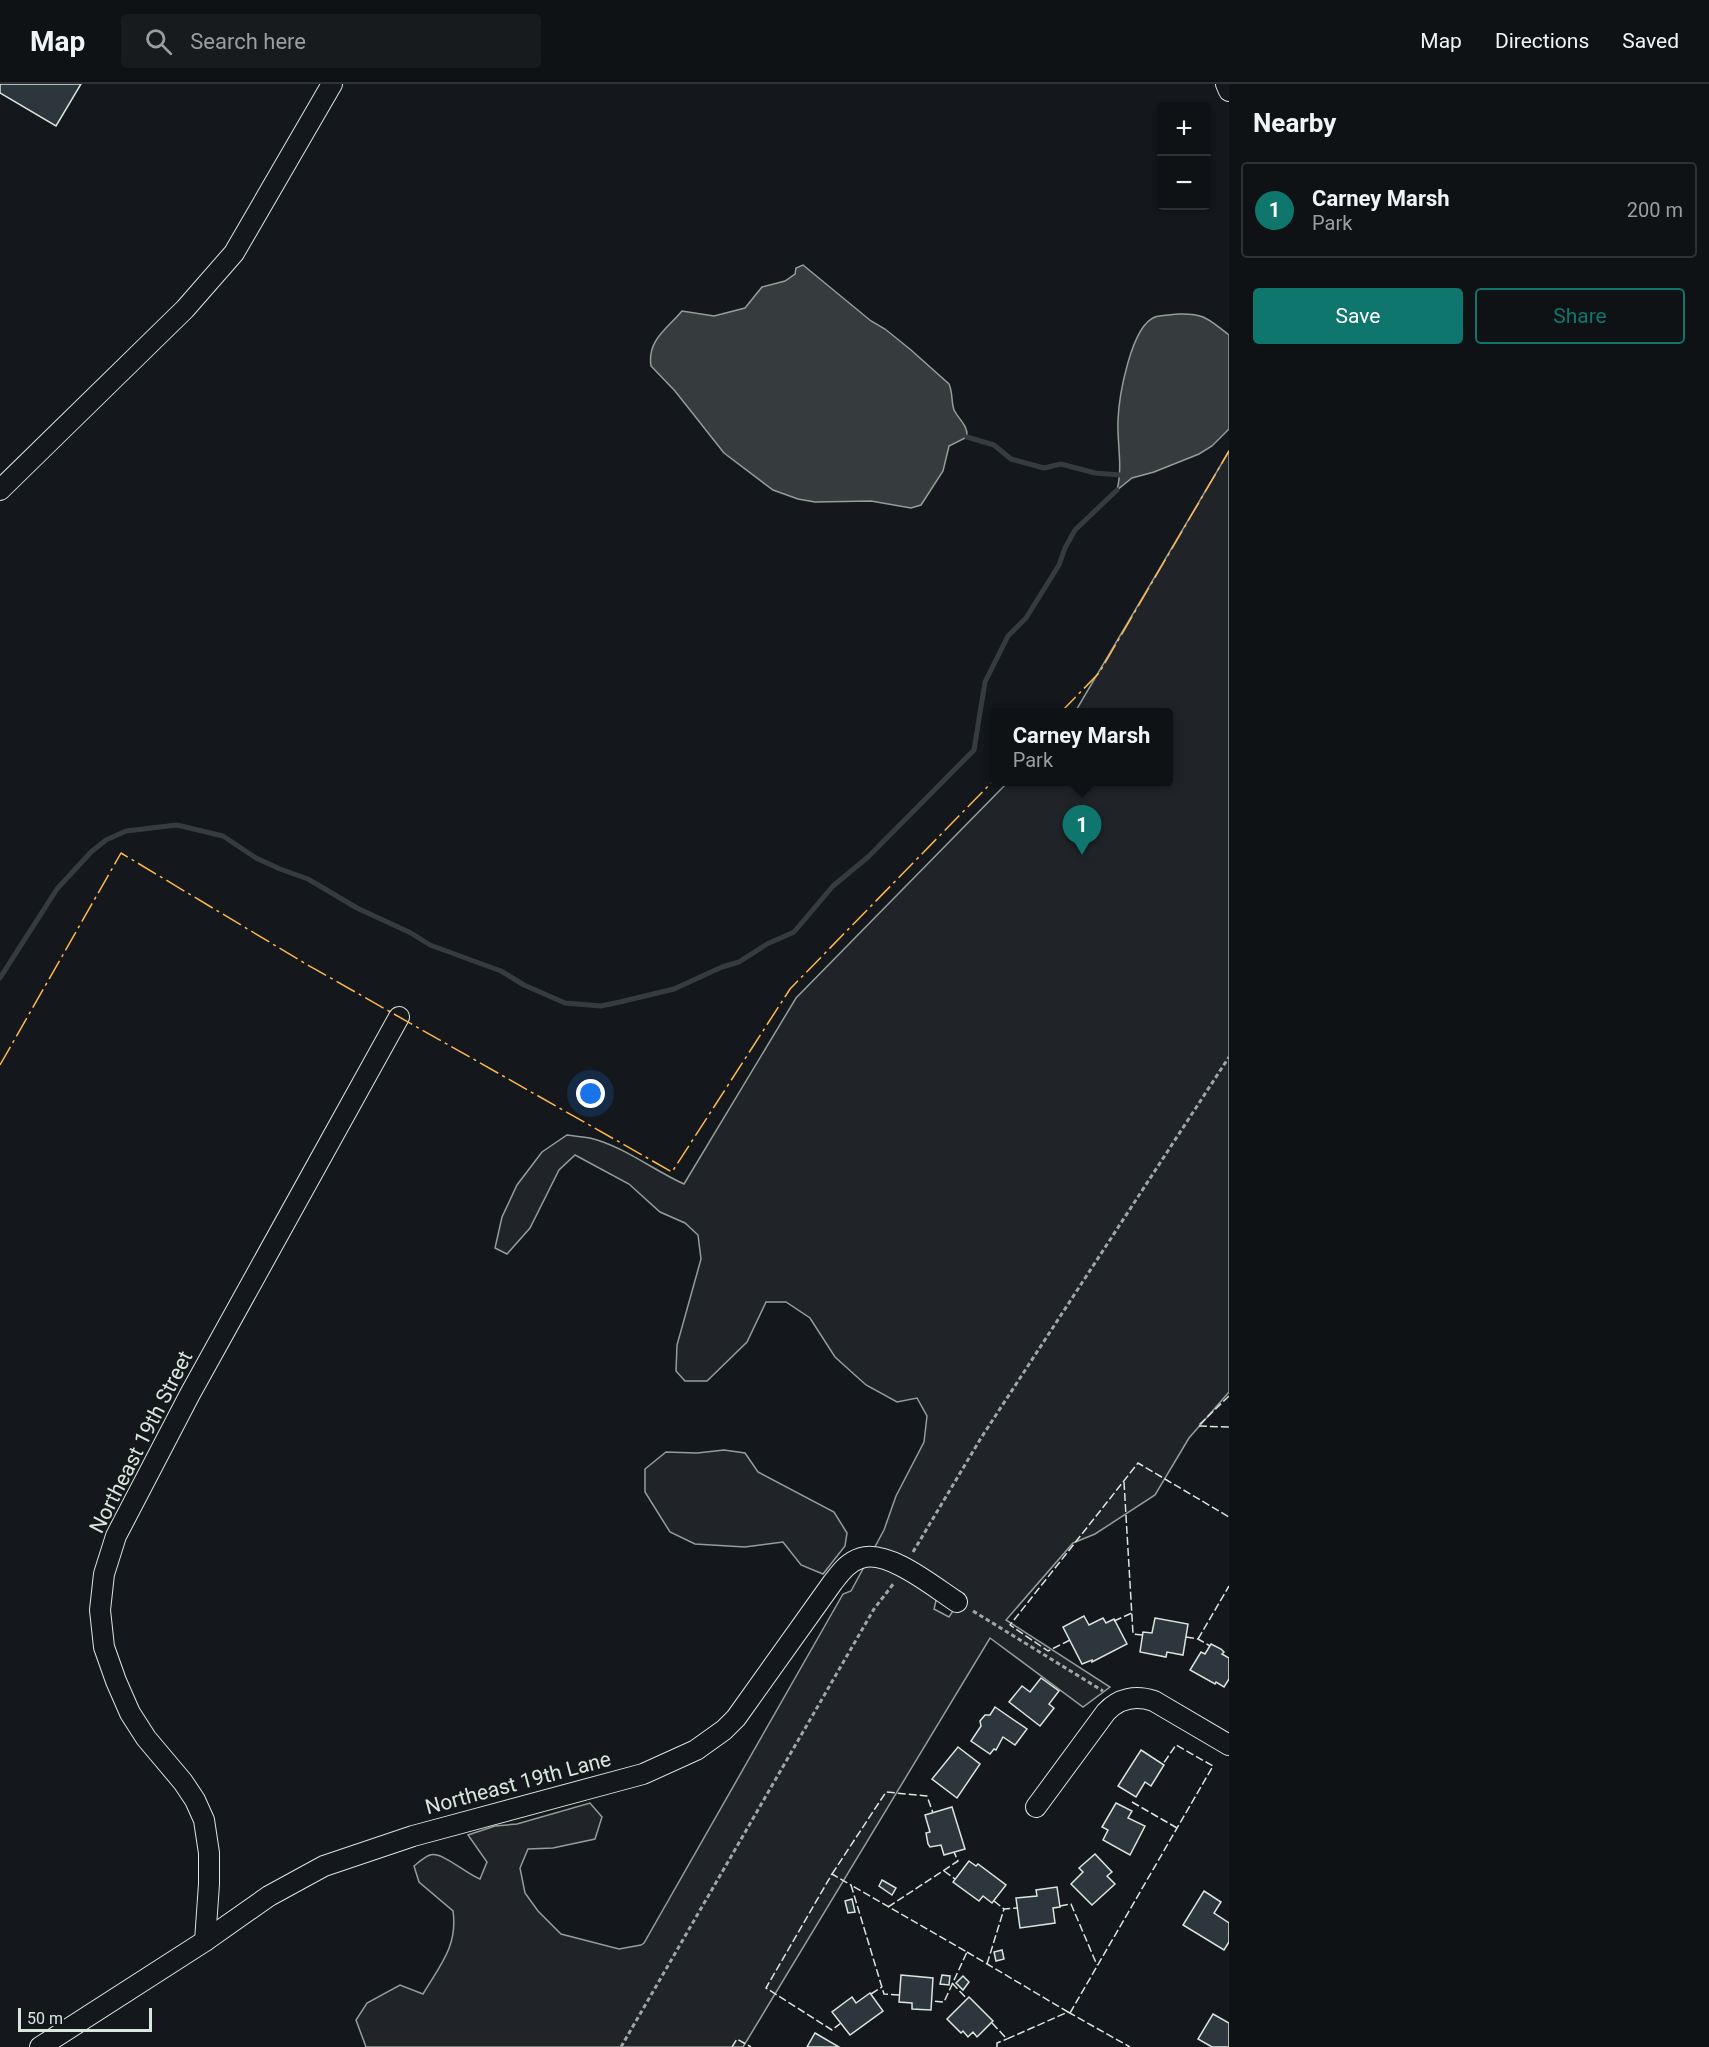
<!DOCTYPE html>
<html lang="en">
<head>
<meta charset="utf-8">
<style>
  body { margin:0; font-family:Roboto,sans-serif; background:#181b1e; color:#f1f3f6 }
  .controls { position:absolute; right:18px; top:18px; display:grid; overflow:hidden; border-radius:6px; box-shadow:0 2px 4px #0004 }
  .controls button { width:54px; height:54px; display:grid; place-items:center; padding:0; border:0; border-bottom:2px solid #2f3234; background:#0f1215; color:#f1f3f6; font:30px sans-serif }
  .scale { position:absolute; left:18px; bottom:15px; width:134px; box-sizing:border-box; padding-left:6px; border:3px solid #d8e6dc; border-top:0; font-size:16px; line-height:21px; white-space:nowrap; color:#d8e6dc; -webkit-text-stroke:4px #14181c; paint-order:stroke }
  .you { position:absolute; left:591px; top:1010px; width:21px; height:21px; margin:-15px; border:4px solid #fff; border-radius:50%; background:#1a73e8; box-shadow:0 0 0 9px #1a73e833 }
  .badge { display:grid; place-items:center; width:39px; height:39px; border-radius:50%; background:#0f766e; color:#fff; font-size:20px; font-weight:700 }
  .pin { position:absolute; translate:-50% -50px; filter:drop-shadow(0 2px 3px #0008) }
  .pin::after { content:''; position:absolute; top:32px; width:21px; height:18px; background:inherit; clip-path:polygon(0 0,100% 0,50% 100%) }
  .popup { position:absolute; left:990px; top:624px; width:183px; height:78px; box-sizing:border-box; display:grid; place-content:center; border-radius:6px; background:#0f1215; filter:drop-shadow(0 2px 4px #0005); font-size:20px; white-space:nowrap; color:#9b9ea0 }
  .popup b { font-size:22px; color:#f1f3f6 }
  .popup::after { content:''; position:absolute; left:50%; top:100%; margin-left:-12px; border:12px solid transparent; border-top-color:#0f1215 }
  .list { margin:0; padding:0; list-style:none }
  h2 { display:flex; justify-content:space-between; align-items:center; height:78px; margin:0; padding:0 24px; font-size:26px }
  h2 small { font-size:20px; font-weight:400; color:#9b9ea0 }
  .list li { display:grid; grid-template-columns:39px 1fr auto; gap:18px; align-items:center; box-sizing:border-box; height:96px; margin:0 12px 12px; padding:0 12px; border:2px solid #2f3234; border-radius:6px }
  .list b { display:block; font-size:22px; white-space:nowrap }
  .list p { margin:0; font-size:20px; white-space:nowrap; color:#9b9ea0 }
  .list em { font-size:20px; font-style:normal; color:#9b9ea0 }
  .actions { display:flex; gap:12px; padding:18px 24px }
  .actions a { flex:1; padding:14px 0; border:2px solid #0f766e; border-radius:6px; text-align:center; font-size:21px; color:#0f766e }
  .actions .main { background:#0f766e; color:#fff }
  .icon { flex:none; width:33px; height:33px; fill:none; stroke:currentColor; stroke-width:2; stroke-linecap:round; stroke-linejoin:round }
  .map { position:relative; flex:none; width:1229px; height:1963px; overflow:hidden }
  header { display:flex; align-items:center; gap:36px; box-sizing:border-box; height:84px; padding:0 30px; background:#0f1215; border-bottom:2px solid #2f3234 }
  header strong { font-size:28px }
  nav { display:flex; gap:33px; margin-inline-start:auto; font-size:21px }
  .search { width:420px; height:54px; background:#181b1e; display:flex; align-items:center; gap:15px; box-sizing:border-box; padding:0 21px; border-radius:6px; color:#9b9ea0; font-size:22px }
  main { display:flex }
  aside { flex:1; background:#0f1215 }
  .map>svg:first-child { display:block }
  .green { fill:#202428; stroke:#939e99; stroke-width:1.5; fill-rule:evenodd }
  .water { fill:#363b3e; stroke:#939e99; stroke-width:1.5 }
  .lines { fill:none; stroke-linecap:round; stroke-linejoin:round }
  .stream { stroke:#363b3e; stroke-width:5 }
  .building { fill:#2c363c; stroke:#d8e6dc; stroke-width:1.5 }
  .minor-casing { stroke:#d8e6dc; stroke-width:22 }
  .path { stroke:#9da8a2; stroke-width:3; stroke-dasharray:4.5 3; stroke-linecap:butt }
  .minor { stroke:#14181c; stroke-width:20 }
  .fence { stroke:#d8e6dc; stroke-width:1.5; stroke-dasharray:8 3; stroke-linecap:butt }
  .power { stroke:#ffb74d; stroke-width:1.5; stroke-dasharray:21 4.5 3 4.5; stroke-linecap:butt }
  .labels { text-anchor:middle; stroke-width:4.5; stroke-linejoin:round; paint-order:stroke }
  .street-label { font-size:21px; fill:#d8e6dc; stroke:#14181c }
</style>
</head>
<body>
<header>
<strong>Map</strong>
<div class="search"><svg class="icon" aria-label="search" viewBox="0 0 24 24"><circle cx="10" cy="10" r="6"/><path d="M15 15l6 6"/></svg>Search here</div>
<nav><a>Map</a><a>Directions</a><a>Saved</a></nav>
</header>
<main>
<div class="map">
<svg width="1229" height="1963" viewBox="0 0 1229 1963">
  <rect width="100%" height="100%" fill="#14181c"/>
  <g class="green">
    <path d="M1229 367V1308L1189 1354 1155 1411 1095 1450 1073 1459 1006 1536 1110 1603 1083 1623 990 1554 743 1963H366L356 1936 367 1919 400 1901 423 1910C440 1881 458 1862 453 1827L419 1798 414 1782C418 1779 424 1773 430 1771 442 1767 466 1790 480 1795L487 1778 468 1751 495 1742 517 1740 590 1719 602 1733 595 1755 553 1764 528 1765 520 1784 525 1809 538 1827 561 1850 619 1865 641 1861 644 1859 843 1510 851 1507 884 1446 896 1412 924 1358 927 1332 917 1314 897 1318 866 1301 835 1273 810 1234 786 1218H766L747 1258 707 1297H685L676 1287 677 1261 701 1175 698 1151 685 1139 660 1128 629 1100 575 1071 559 1086 530 1144 507 1170 495 1164 502 1133 517 1101 542 1068 567 1051C574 1052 582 1053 590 1054 623 1062 653 1086 684 1100L796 914 1008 698H1169V628H1075ZM941 1496 964 1510 949 1533 934 1525Z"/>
    <polygon points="724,1366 745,1369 758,1388 834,1428 847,1449 845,1462 823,1490 801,1481 783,1458 745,1463 695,1460 670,1448 645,1408 645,1385 666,1368 697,1369"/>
  </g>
  <g class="water">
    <path d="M803 181 871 237 885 245 911 266 949 300C953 309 951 317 954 326 959 336 968 341 967 353L949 362 943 387 921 421 911 424 871 417 815 418 798 415 773 406 724 369 675 307 651 282C647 256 667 245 682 227L714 232 745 224 762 203 785 197 795 190 796 184Z"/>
    <path d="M1179 230C1205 229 1209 236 1229 251V345L1212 362 1199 370 1154 388 1132 394 1117 406C1123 383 1117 359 1118 336 1119 312 1131 242 1155 233 1162 231 1171 231 1179 230Z"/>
  </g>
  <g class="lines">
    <g class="stream">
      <polyline points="967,353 994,361 1011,375 1044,384 1061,380 1095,389 1120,391"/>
      <polyline points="0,894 57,805 91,768 106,756 126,747 177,741 223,752 256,774 280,785 308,795 357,824 411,849 430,861 501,887 524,901 565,919 601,922 620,918 674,905 722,883 739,878 767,860 794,848 833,802 868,773 974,666 985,598 1008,552 1026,534 1059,481 1065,464 1075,446 1117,406"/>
    </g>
  </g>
  <g class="building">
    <polygon points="0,0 81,0 56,42 0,9"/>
    <polygon points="1084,1532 1089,1541 1103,1534 1106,1539 1114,1535 1127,1560 1092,1578 1092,1576 1082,1580 1063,1543"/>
    <polygon points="1155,1534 1188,1540 1183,1571 1167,1568 1166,1573 1140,1568 1143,1548 1152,1549"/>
    <polygon points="1211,1560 1221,1565 1224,1568 1222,1570 1229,1574 1229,1595 1224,1603 1216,1598 1215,1600 1190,1586 1201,1568 1205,1570"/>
    <polygon points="1041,1594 1059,1607 1049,1620 1054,1624 1040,1642 1009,1618 1022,1602 1030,1608"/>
    <polygon points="995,1623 1027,1645 1015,1661 1003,1653 996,1666 994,1665 990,1670 971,1657 981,1642 980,1637 985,1631 990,1631"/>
    <polygon points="958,1663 980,1680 957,1714 932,1695"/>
    <polygon points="1141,1666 1164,1681 1151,1702 1145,1698 1136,1713 1118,1702"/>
    <polygon points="1116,1719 1132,1727 1128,1734 1145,1742 1130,1771 1103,1756 1108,1746 1102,1743"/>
    <polygon points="952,1723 965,1765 944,1771 941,1761 930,1763 928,1760 926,1749 930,1748 925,1731"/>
    <polygon points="1095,1770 1112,1788 1107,1792 1115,1800 1092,1821 1071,1800 1083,1788 1079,1784"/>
    <polygon points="969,1777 976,1782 978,1780 1006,1801 992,1819 983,1812 979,1817 953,1798"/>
    <polygon points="882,1796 896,1804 892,1811 879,1802"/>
    <polygon points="1057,1803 1060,1823 1053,1824 1055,1839 1020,1844 1016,1814 1037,1812 1036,1806"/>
    <polygon points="1204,1807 1221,1818 1214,1829 1229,1839 1229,1858 1224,1866 1183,1841"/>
    <polygon points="852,1815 855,1828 848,1829 845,1817"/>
    <polygon points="1002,1866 1004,1875 996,1877 994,1868"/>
    <polygon points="901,1891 933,1894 931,1926 912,1925 912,1919 899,1918"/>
    <polygon points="942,1891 950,1892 949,1901 940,1900"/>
    <polygon points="963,1892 969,1898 963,1906 956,1899"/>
    <polygon points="870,1909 883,1927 850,1951 832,1928 852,1913 856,1919"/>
    <polygon points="969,1913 993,1937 977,1953 973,1948 968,1953 963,1947 961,1949 947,1935"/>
    <polygon points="1213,1930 1229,1939 1229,1963 1212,1963 1198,1955"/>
    <polygon points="815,1949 839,1963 807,1963"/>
  </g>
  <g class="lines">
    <g class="minor-casing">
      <g id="minor">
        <polyline points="1226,0 1229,7"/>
        <polyline points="0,406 185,225 234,169 332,0"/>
        <path d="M1036 1723 1106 1628C1119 1614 1136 1611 1154 1617L1229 1661"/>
        <polyline points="205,1857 209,1800 209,1769 204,1736 195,1716 183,1698 146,1654 130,1629 116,1597 104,1563 100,1526 104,1490 116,1452 190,1310 399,933"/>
        <path d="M40 1963 205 1857 269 1812 324 1782 413 1752 643 1690 696 1666 724 1646 736 1634 833 1498C841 1488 848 1478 861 1474 888 1465 934 1503 957 1518"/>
      </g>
    </g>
    <g class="path">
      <polyline points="913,1468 981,1354 1229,973"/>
      <polyline points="973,1527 1103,1607"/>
      <polyline points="621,1963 874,1525 894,1499"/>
    </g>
    <use href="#minor" class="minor"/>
    <g class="fence">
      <polyline points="1229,1312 1198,1342 1229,1343"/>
      <polyline points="1124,1398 1133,1550 1143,1551"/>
      <polyline points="1114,1537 1132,1529"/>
      <polyline points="1186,1553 1198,1555 1210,1562"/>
      <polyline points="1198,1555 1229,1502"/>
      <polyline points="1070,1556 1048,1567 1010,1541 1138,1379 1229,1433"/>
      <polyline points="1132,1718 1177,1744"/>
      <polyline points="944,1787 955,1795"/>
      <polyline points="832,1790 886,1708 927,1712 933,1729"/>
      <polyline points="994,1817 1004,1825 1017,1824"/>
      <polyline points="1060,1822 1071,1820 1097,1881"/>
      <polyline points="888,1823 958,1777 954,1768"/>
      <polyline points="967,1868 1068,1928 1007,1955 992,1939"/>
      <polyline points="987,1880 1004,1825"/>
      <polyline points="952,1899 967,1915"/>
      <polyline points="871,1910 882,1903"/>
      <polyline points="899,1911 884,1910 851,1801 967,1868 944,1918 932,1917"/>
      <polyline points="1068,1928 1130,1963"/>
      <polyline points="1070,1929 1213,1682 1176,1661 1163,1680"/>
      <polyline points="841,1939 832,1946 766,1904 832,1790 851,1801"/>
      <polyline points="732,1963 737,1955 751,1963"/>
      <polyline points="997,1963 997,1959 1007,1955"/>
    </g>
    <g class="power">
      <polyline points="1061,628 1099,589 1229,367"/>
      <polyline points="0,981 121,769 306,880 672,1088 790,905 995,695"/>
    </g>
  </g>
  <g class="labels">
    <g class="street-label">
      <text transform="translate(141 1358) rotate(-63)" y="7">Northeast 19th Street</text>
      <text transform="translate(518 1699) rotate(-15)" y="7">Northeast 19th Lane</text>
    </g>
  </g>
</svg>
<div class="controls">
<button>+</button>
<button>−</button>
</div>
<div class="scale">50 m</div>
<div class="you"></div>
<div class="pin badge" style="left:1082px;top:771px">1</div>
<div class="popup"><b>Carney Marsh</b>Park</div>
</div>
<aside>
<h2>Nearby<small></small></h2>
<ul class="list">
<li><span class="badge">1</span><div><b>Carney Marsh</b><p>Park</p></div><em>200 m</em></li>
</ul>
<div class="actions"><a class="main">Save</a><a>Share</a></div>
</aside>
</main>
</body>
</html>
